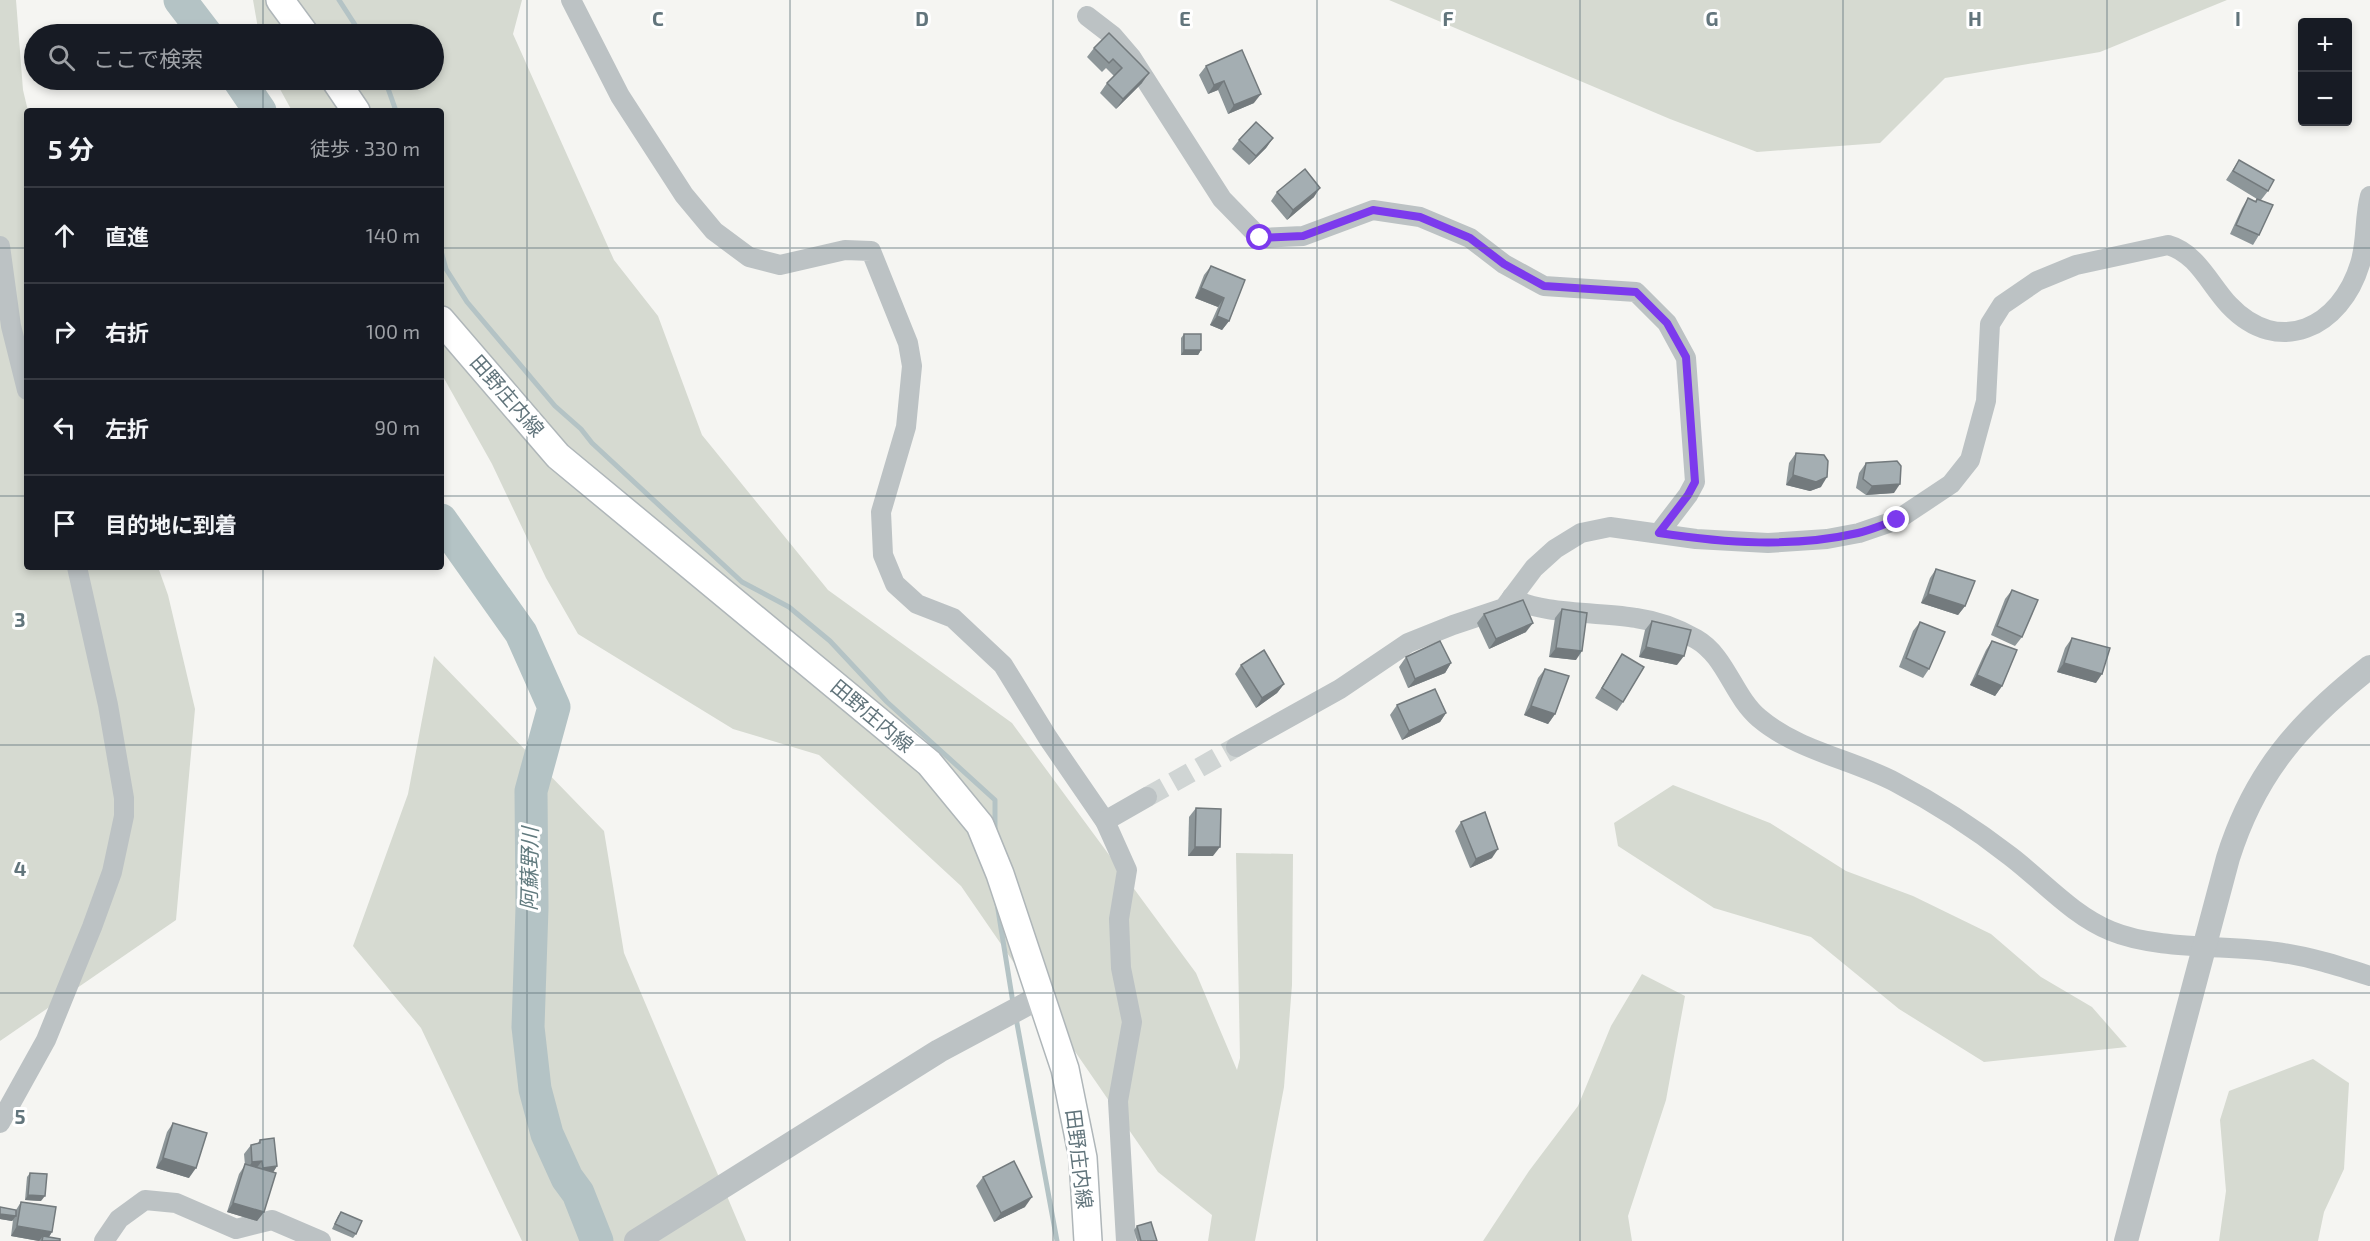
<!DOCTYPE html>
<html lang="ja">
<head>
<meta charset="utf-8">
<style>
  body { margin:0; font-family:"Exo 2","Noto Sans JP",sans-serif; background:#20242c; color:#f1f3f6 }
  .controls { position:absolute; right:18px; top:18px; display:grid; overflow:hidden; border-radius:6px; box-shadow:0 3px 9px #0003 }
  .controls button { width:54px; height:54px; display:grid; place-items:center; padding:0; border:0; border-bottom:2px solid #363941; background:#171b24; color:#f1f3f6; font:30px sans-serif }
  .stop { position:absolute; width:18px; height:18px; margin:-14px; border:4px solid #7c3aed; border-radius:50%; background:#fff }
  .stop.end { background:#7c3aed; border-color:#fff; box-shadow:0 2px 6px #0008 }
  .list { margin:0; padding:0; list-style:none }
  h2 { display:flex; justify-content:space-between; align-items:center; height:78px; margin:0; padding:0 24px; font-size:26px }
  h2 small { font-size:20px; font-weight:400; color:#9ea1a6 }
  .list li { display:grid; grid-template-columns:39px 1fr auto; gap:18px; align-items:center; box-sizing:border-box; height:96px; padding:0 24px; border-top:2px solid #363941 }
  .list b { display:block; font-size:22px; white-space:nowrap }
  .list em { font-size:20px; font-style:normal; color:#9ea1a6 }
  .icon { flex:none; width:33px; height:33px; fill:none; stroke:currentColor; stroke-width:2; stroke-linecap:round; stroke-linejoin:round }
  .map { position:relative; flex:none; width:2370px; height:1241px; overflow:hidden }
  .search { position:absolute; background:#171b24; box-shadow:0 3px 9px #0003; left:24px; top:24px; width:420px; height:66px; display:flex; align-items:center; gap:15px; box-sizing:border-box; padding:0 21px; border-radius:33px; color:#9ea1a6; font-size:22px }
  .panel { position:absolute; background:#171b24; box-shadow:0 3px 9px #0003; left:24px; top:108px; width:420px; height:462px; border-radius:6px }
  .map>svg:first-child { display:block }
  .green { fill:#d6dad1 }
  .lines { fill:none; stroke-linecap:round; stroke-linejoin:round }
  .stream { stroke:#b4c3c5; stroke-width:5 }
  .river { stroke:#b4c3c5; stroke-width:33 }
  .minor-tunnel { stroke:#d0d5d4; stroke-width:20; stroke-dasharray:20 10; stroke-linecap:butt }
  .secondary-casing { stroke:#afb6b9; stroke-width:30 }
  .minor { stroke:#bcc2c4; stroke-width:20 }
  .tertiary { stroke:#bcc2c4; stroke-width:24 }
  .secondary { stroke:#fff; stroke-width:27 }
  .wall { fill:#8d9699 }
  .shaded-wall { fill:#737a7d }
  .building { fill:#a4aeb2; stroke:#737a7d; stroke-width:1.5 }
  .route { stroke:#7c3aed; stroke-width:8 }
  .grid { fill:none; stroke:#62757c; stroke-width:1.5; stroke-opacity:0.55 }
  .labels { text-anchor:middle; stroke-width:6; stroke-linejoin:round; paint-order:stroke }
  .street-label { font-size:20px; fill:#62757c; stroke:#fff }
  .water-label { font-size:21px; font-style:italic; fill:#627b7f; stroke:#fff }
  .grid-label { font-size:20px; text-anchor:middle; font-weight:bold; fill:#62757c; stroke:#fff; stroke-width:6; stroke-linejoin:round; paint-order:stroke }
</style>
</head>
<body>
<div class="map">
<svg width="2370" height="1241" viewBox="0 0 2370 1241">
  <rect width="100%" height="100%" fill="#f5f5f2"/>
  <g class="green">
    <polygon points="0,0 16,0 23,90 28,111 27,567 158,567 168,595 195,709 176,920 0,1041"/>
    <polygon points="253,0 522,0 513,34 614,260 658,316 702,435 828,590 1012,723 1196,973 1237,1070 1240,1058 1236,853 1293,854 1292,985 1284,1087 1255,1241 1208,1241 1212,1215 1158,1172 961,886 819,755 733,729 578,634 546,578 492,464 441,373 441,111 292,111 275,80 434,80 434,34 259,34"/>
    <polygon points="1389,0 2227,0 2100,52 1945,78 1880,143 1757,152 1670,119"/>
    <polygon points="434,656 604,831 624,953 746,1241 522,1241 421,1028 353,946 408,794"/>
    <polygon points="1673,785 1770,823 1846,871 1913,896 1991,934 2041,977 2092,1007 2127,1047 1984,1062 1899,1009 1811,937 1714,908 1618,846 1614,823"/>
    <polygon points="1642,974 1685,996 1666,1100 1628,1216 1632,1241 1483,1241 1529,1171 1578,1106 1611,1026"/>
    <polygon points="2313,1059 2349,1083 2344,1169 2324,1212 2318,1241 2219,1241 2226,1191 2220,1120 2229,1091"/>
  </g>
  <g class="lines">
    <g class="stream">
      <polyline points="339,0 361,34"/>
      <polyline points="385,80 396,111"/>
      <polyline points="441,251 446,269 467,302 555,406 581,429 592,443 742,582 789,607 830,641 887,702 995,800 995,834"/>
      <polyline points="996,897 1013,1003"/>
      <polyline points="1016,1018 1057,1241"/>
    </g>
    <g class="river">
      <polyline points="180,0 206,34"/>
      <polyline points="239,80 260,111"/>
      <polyline points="441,520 521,633 554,707 531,791 532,908 528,1027 535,1089 547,1134 567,1178 578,1193 597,1241"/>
    </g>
    <polyline class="minor-tunnel" points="1147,797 1236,747"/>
    <g class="secondary-casing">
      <g id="secondary">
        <polyline points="280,0 305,34"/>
        <polyline points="335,80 356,111"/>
        <polyline points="441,320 558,456 929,763 980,825 1000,874 1065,1069 1083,1158 1088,1241"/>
      </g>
    </g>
    <g class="minor">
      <polyline points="571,0 620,96 684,195 714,231 749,257 780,265 845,250 871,251 908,343 912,366 906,427 881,512 883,555 895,584 917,604 953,618 1003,665 1048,738 1105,821 1127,870 1119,919 1121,968 1132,1022 1118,1101 1126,1241"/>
      <polyline points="1087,16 1113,36 1131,57 1222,199 1260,238 1303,236 1373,210 1420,217 1470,238 1504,264 1544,286 1636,292 1667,323 1686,358 1695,482 1688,495 1659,533"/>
      <polyline points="0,246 11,326 27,390"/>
      <path d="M1512 597C1535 615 1606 612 1636 618 1657 621 1677 628 1696 639 1726 656 1733 696 1759 718 1798 751 1851 759 1895 782 1935 803 1974 828 2010 856 2043 881 2072 915 2111 931 2156 950 2227 945 2276 952 2308 956 2339 966 2370 976"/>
      <path d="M1236 747 1340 689 1408 643 1453 625 1504 608 1534 568 1555 549 1581 533 1610 527 1696 539 1768 543 1827 539 1859 533 1897 520 1951 484 1970 460 1986 401 1990 324 2002 305 2037 281 2076 265 2168 245C2197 253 2210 285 2229 305 2279 358 2341 327 2360 264 2367 242 2364 218 2370 196"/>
      <polyline points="1105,821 1147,797"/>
      <polyline points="0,1123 46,1040 92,927 112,872 124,816 124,798 108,705 77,567"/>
      <polyline points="104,1241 119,1219 145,1200 176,1203 236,1229 272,1220 321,1241"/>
    </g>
    <g class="tertiary">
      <polyline points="636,1241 939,1051 1040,997"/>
      <path d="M2126 1241 2228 858C2255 772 2300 722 2370 667"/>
    </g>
    <use href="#secondary" class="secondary"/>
  </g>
  <g class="wall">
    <polygon points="1109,33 1142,83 1116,109 1100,93 1107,83 1114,76 1106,68 1102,72 1087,57 1094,48"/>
    <polygon points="1206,66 1254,103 1228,114 1218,90 1208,94 1199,75"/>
    <polygon points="1273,138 1266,148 1249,165 1232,149 1239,140"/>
    <polygon points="2239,160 2268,191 2261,200 2259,235 2253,245 2230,234 2242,208 2248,198 2255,201 2257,199 2226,180"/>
    <polygon points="1277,192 1314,197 1287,220 1271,201"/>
    <polygon points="1211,266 1245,280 1229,321 1222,330 1210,325 1218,307 1195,298 1204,275"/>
    <polygon points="1184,334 1201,350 1198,355 1181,355 1181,338"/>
    <polygon points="1796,453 1821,487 1810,491 1786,485 1789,463"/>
    <polygon points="1866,463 1894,493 1866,495 1856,488 1859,473"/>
    <polygon points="1936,569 1965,606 1958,615 1921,603 1930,578"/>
    <polygon points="2012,590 2022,637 2015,646 1991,635 2005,599"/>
    <polygon points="1562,609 1576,660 1549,657 1555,618"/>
    <polygon points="1484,614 1526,632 1489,649 1477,623"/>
    <polygon points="1652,621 1677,665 1639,657 1645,630"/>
    <polygon points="1920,622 1929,669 1923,678 1899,667 1913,631"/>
    <polygon points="2072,638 2096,683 2057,672 2065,648"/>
    <polygon points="1992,641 2002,686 1995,696 1970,685 1986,650"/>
    <polygon points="1622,654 1623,702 1617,711 1595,698"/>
    <polygon points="1406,657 1451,663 1445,673 1408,688 1399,667"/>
    <polygon points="1241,665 1284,684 1277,693 1256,708 1235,674"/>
    <polygon points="1545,669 1555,714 1548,724 1524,715 1538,678"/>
    <polygon points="1397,705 1446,713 1440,722 1402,740 1390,715"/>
    <polygon points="1196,808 1213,856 1188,856 1189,817"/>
    <polygon points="1461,822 1492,858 1470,868 1455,831"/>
    <polygon points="173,1123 189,1178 156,1168 167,1132"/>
    <polygon points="260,1140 277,1166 273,1172 264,1212 257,1221 227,1212 239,1174 245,1165 244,1154 251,1145 257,1144"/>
    <polygon points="30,1173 41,1201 25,1200 27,1177"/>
    <polygon points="983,1177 1025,1207 994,1222 976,1186"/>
    <polygon points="21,1202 52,1232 49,1237 60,1241 39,1241 11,1236 13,1220 12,1221 0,1219 0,1207 16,1210"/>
    <polygon points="341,1212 356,1234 353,1238 332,1229 338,1216"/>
    <polygon points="1137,1226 1157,1241 1137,1241 1134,1230"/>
  </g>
  <g class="shaded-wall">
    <polygon points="1149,73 1142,83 1116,109 1123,99"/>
    <polygon points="1224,81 1218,90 1208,94 1214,85"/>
    <polygon points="1261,94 1254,103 1228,114 1234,105"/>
    <polygon points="1273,138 1266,148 1249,165 1256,156"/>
    <polygon points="1320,188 1314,197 1287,220 1293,210"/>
    <polygon points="1201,288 1224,298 1218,307 1195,298"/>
    <polygon points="1217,316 1229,321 1222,330 1210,325"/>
    <polygon points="1184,350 1201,350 1198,355 1181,355"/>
    <polygon points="1793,475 1827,477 1821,487 1810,491 1786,485"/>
    <polygon points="1900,484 1894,493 1866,495 1872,486"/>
    <polygon points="1928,594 1965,606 1958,615 1921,603"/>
    <polygon points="1533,623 1526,632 1489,649 1496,639"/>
    <polygon points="1646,647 1684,656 1677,665 1639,657"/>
    <polygon points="1556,648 1582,651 1576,660 1549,657"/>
    <polygon points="1451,663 1445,673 1408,688 1415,679"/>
    <polygon points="2064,663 2102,674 2096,683 2057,672"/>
    <polygon points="1977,675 2002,686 1995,696 1970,685"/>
    <polygon points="1284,684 1277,693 1256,708 1262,698"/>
    <polygon points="1531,706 1555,714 1548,724 1524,715"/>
    <polygon points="1446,713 1440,722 1402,740 1409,731"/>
    <polygon points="1195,847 1220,847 1213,856 1188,856"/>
    <polygon points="1498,849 1492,858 1470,868 1476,859"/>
    <polygon points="163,1158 196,1168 189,1178 156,1168"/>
    <polygon points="262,1161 255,1170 246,1171 252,1162"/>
    <polygon points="277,1166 271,1176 256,1177 263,1168"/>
    <polygon points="28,1195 45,1196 41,1201 25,1200"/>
    <polygon points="1032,1197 1025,1207 994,1222 1001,1213"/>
    <polygon points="233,1203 264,1212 257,1221 227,1212"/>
    <polygon points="0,1214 16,1216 12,1221 0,1219"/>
    <polygon points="17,1226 52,1232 46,1241 43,1236 39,1241 11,1236"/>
  </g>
  <g class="building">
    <polygon points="1109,33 1149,73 1123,99 1107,83 1122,68 1113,59 1109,63 1094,48"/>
    <polygon points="1242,50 1261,94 1234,105 1224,81 1214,85 1206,66"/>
    <polygon points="1256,122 1273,138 1256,156 1239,140"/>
    <polygon points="2239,160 2274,180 2268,191 2233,171"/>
    <polygon points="1305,169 1320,188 1293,210 1277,192"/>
    <polygon points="2248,198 2256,202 2257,199 2273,205 2259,235 2236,225"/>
    <polygon points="1211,266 1245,280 1229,321 1217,316 1224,298 1201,288"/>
    <rect x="1184" y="334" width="17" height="16"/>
    <polygon points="1796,453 1824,455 1828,461 1827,477 1816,482 1793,475"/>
    <polygon points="1897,461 1901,466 1900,484 1872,486 1863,479 1866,463"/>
    <polygon points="1936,569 1975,581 1965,606 1928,594"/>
    <polygon points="2012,590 2038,600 2022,637 1997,626"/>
    <polygon points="1523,600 1533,623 1496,639 1484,614"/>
    <polygon points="1562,609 1587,613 1582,651 1556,648"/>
    <polygon points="1652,621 1691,630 1684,656 1646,647"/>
    <polygon points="1920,622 1945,632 1929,669 1906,658"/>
    <polygon points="2072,638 2110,648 2102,674 2064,663"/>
    <polygon points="1440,641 1451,663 1415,679 1406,657"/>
    <polygon points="1992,641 2017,650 2002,686 1977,675"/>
    <polygon points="1264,650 1284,684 1262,698 1241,665"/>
    <polygon points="1622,654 1644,667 1623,702 1602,688"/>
    <polygon points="1545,669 1569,676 1555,714 1531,706"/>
    <polygon points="1435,689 1446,713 1409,731 1397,705"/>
    <polygon points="1196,808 1221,809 1220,847 1195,847"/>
    <polygon points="1485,812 1498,849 1476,859 1461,822"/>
    <polygon points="173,1123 207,1133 196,1168 163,1158"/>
    <polygon points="274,1138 277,1166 263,1168 262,1161 252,1162 251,1145 260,1143 260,1140"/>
    <polygon points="1014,1161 1032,1197 1001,1213 983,1177"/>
    <polygon points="245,1164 276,1173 264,1212 233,1203"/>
    <polygon points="30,1173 47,1174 45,1196 28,1195"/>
    <polygon points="21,1202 56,1207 52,1232 17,1226"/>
    <polygon points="0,1207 16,1210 16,1216 0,1214"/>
    <polygon points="341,1212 362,1221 356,1234 335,1224"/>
    <polygon points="1151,1222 1157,1241 1141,1241 1137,1226"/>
    <polygon points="43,1236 60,1239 60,1241 42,1241"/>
  </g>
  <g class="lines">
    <path class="route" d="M1260 238 1303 236 1373 210 1420 217 1470 238 1504 264 1544 286 1636 292 1667 323 1686 357 1695 482 1688 495 1659 533C1725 543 1792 548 1858 533 1871 530 1884 524 1897 520"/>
  </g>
  <path class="grid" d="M263 0V34M527 0V1241M790 0V1241M1053 0V1241M1317 0V1241M1580 0V1241M1843 0V1241M2107 0V1241M263 80V111M0 248H27M441 248H2370M0 496H27M441 496H2370M263 567V1241M0 745H2370M0 993H2370"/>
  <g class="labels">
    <g class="street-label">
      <text transform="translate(507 396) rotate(49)" y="7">田野庄内線</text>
      <text transform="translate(872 716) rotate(40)" y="7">田野庄内線</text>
      <text transform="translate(1079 1159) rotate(83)" y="7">田野庄内線</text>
    </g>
    <g class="water-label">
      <text transform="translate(530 869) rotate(-89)" y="7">阿蘇野川</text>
    </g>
  </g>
  <g class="grid-label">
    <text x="658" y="26">C</text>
    <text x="922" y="26">D</text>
    <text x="1185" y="26">E</text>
    <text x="1448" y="26">F</text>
    <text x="1712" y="26">G</text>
    <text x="1975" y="26">H</text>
    <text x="2238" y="26">I</text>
    <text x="20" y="627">3</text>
    <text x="20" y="876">4</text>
    <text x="20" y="1124">5</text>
  </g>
</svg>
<div class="controls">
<button>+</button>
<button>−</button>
</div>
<div class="stop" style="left:1260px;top:238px"></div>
<div class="stop end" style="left:1897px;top:520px"></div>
<div class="search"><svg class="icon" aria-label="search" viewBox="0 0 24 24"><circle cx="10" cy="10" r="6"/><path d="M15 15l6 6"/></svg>ここで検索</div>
<section class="panel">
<h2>5 分<small>徒歩 · 330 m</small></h2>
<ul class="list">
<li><svg class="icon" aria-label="ahead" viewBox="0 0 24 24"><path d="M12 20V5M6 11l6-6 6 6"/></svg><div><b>直進</b></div><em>140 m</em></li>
<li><svg class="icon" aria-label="right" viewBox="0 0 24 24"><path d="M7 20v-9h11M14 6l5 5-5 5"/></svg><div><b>右折</b></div><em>100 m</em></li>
<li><svg class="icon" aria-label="left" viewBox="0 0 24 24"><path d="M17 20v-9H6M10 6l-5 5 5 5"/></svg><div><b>左折</b></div><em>90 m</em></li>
<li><svg class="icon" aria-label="arrive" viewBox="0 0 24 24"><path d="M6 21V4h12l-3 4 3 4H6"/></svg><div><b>目的地に到着</b></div></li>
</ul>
</section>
</div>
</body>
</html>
